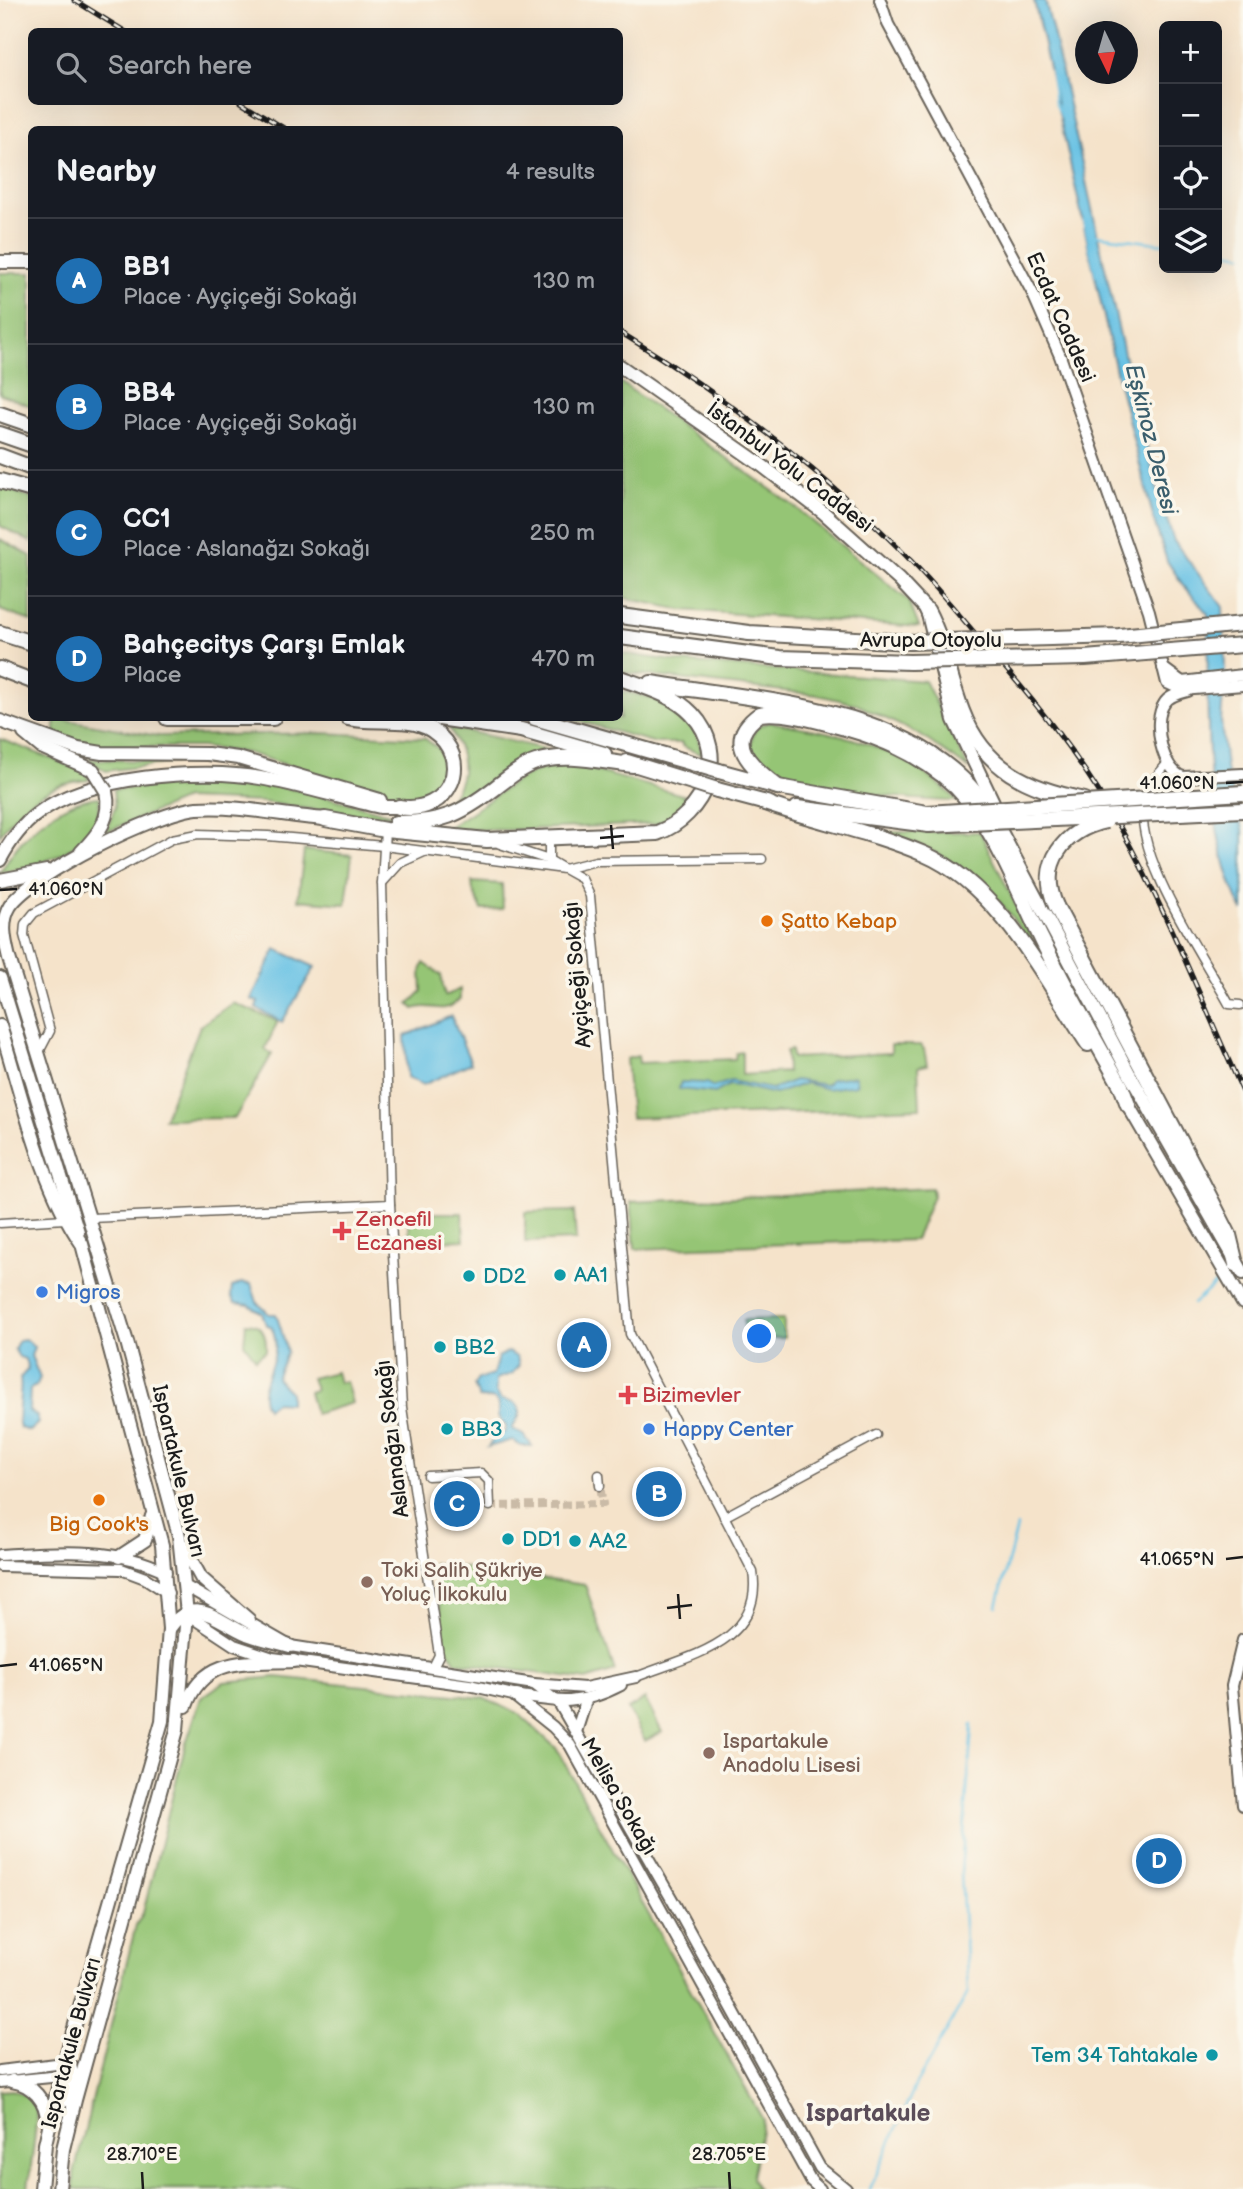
<!DOCTYPE html>
<html lang="en">
<head>
<meta charset="utf-8">
<style>
  body { margin:0; font-family:"Balsamiq Sans",sans-serif; background:#20242c; color:#f1f3f6 }
  .controls { position:absolute; right:21px; top:21px; display:grid; overflow:hidden; border-radius:10px; box-shadow:0 7px 28px #0002 }
  .controls button { width:63px; height:63px; display:grid; place-items:center; padding:0; border:0; border-bottom:2px solid #363941; background:#171b24; color:#f1f3f6; font:35px sans-serif }
  .compass { position:absolute; left:1075px; top:21px; width:63px; height:63px; border-radius:50%; background:#171b24; box-shadow:0 7px 28px #0002; rotate:175deg }
  .you { position:absolute; left:760px; top:1337px; width:24px; height:24px; margin:-18px; border:5px solid #fff; border-radius:50%; background:#1a73e8; box-shadow:0 0 0 10px #1a73e833 }
  .badge { display:grid; place-items:center; width:46px; height:46px; border-radius:50%; background:#1f6fb2; color:#fff; font-size:23px; font-weight:700 }
  .pin { position:absolute; translate:-50% -50%; border:4px solid #fff; box-shadow:0 2px 7px #0006 }
  .list { margin:0; padding:0; list-style:none }
  h2 { display:flex; justify-content:space-between; align-items:center; height:91px; margin:0; padding:0 28px; font-size:30px }
  h2 small { font-size:23px; font-weight:400; color:#9ea1a6 }
  .list li { display:grid; grid-template-columns:46px 1fr auto; gap:21px; align-items:center; box-sizing:border-box; height:126px; padding:0 28px; border-top:2px solid #363941 }
  .list b { display:block; font-size:26px; white-space:nowrap }
  .list p { margin:0; font-size:23px; white-space:nowrap; color:#9ea1a6 }
  .list em { font-size:23px; font-style:normal; color:#9ea1a6 }
  .icon { flex:none; width:38px; height:38px; fill:none; stroke:currentColor; stroke-width:2; stroke-linecap:round; stroke-linejoin:round }
  .map { position:relative; flex:none; width:1243px; height:2189px; overflow:hidden }
  .search { position:absolute; background:#171b24; box-shadow:0 7px 28px #0002; left:28px; top:28px; width:595px; height:77px; display:flex; align-items:center; gap:18px; box-sizing:border-box; padding:0 24px; border-radius:10px; color:#9ea1a6; font-size:26px }
  .panel { position:absolute; background:#171b24; box-shadow:0 7px 28px #0002; left:28px; top:126px; width:595px; height:595px; border-radius:10px }
  .map>svg:first-child { display:block }
  .green { fill:#95c575; stroke:#587048; stroke-width:2 }
  .water { fill:#66c1e4; stroke:#416e80; stroke-width:2 }
  .lines { fill:none; stroke-linecap:round; stroke-linejoin:round }
  .stream { stroke:#66c1e4; stroke-width:2.5 }
  .street-tunnel { stroke:#cabba7; stroke-width:8; stroke-dasharray:8 4; stroke-linecap:butt }
  .street-casing { stroke:#686259; stroke-width:11 }
  .secondary-casing { stroke:#686259; stroke-width:14 }
  .primary-casing { stroke:#686259; stroke-width:16 }
  .highway-casing { stroke:#686259; stroke-width:18 }
  .street { stroke:#fff; stroke-width:8 }
  .secondary { stroke:#fff; stroke-width:10 }
  .primary { stroke:#fff; stroke-width:12 }
  .highway { stroke:#fff; stroke-width:14 }
  .rail-casing { stroke:#1c1c1c; stroke-width:5 }
  .rail { stroke:#fbf7ec; stroke-width:2.5; stroke-dasharray:8; stroke-linecap:butt }
  .primary-bridge-casing { stroke:#686259; stroke-width:16; stroke-linecap:butt }
  .highway-bridge-casing { stroke:#686259; stroke-width:18; stroke-linecap:butt }
  .primary-bridge { stroke:#fff; stroke-width:12 }
  .highway-bridge { stroke:#fff; stroke-width:14 }
  .ticks { fill:none; stroke:#1c1c1c; stroke-width:2.5 }
  .food-dot { fill:#e8710a; stroke:#fbf7ec; stroke-width:2.5 }
  .health-dot { fill:#e0444e; stroke:#fbf7ec; stroke-width:2.5 }
  .culture-dot { fill:#0f9aa8; stroke:#fbf7ec; stroke-width:2.5 }
  .shop-dot { fill:#3f7fe0; stroke:#fbf7ec; stroke-width:2.5 }
  .education-dot { fill:#8d6e63; stroke:#fbf7ec; stroke-width:2.5 }
  .labels { text-anchor:middle; stroke-width:7; stroke-linejoin:round; paint-order:stroke }
  .street-label { font-size:21px; fill:#1c1c1c; stroke:#fbf7ec }
  .food-label { font-size:21px; fill:#c56008; stroke:#fbf7ec; text-anchor:start }
  .health-label { font-size:21px; fill:#be3a42; stroke:#fbf7ec; text-anchor:start }
  .culture-label { font-size:21px; fill:#0d838f; stroke:#fbf7ec; text-anchor:start }
  .shop-label { font-size:21px; fill:#366cbe; stroke:#fbf7ec; text-anchor:start }
  .education-label { font-size:21px; fill:#785e54; stroke:#fbf7ec; text-anchor:start }
  .water-label { font-size:23px; font-style:italic; fill:#3a5e6c; stroke:#fbf7ec }
  .quarter-label { font-size:24px; font-weight:bold; fill:#5b4d59; stroke:#fbf7ec }
  .ticks-label { font-size:18px; text-anchor:middle; fill:#1c1c1c; stroke:#fbf7ec; stroke-width:7; stroke-linejoin:round; paint-order:stroke }
</style>
</head>
<body>
<div class="map">
<svg width="1243" height="2189" viewBox="0 0 1243 2189">
  <rect width="100%" height="100%" fill="#fbf7ec"/>
  <filter id="ink" filterUnits="userSpaceOnUse"><feTurbulence type="fractalNoise" baseFrequency=".0143" numOctaves="2"/><feDisplacementMap in="SourceGraphic" scale="14" xChannelSelector="R" yChannelSelector="G"/><feConvolveMatrix kernelMatrix="1 2 1 2 8 2 1 2 1" color-interpolation-filters="sRGB"/></filter>
  <filter id="wash" filterUnits="userSpaceOnUse"><feTurbulence type="fractalNoise" baseFrequency=".00686" numOctaves="4" result="noise"/><feDisplacementMap in="SourceGraphic" scale="28" xChannelSelector="R" yChannelSelector="G"/><feGaussianBlur stdDeviation="1.57" result="paint"/><feColorMatrix in="noise" values="0 0 0 0 0 0 0 0 0 0 0 0 0 0 0 0 0 1.4 0 .05"/><feComposite in="paint" operator="in"/></filter>
  <g filter="url(#wash)">
    <rect width="100%" height="100%" fill="#f5e3ca"/>
    <g class="green">
      <polygon points="0,273 31,273 31,406 0,394"/>
      <polygon points="620,382 794,506 909,601 919,627 682,610 620,597"/>
      <polygon points="0,486 31,498 31,542 0,526"/>
      <polygon points="0,539 31,556 31,621 0,610"/>
      <polygon points="620,653 681,662 925,681 969,769 920,735 856,704 818,695 620,672"/>
      <path d="M620 691C662 699 694 706 702 755L682 746V743H656L568 718H620Z"/>
      <polygon points="55,718 159,736 323,733 424,738 439,749 444,758 442,782 436,793 416,801 399,799 248,753 202,747 115,747 89,745 55,734"/>
      <path d="M770 722C846 734 901 745 958 801 913 801 793 788 759 761 751 755 750 747 752 738 754 727 761 724 770 722Z"/>
      <path d="M449 727 545 749 514 764 446 813 444 808C468 779 467 759 449 727Z"/>
      <path d="M0 739 81 770 87 774 89 780C50 782 21 804 0 835Z"/>
      <polygon points="87,759 177,762 106,771"/>
      <path d="M560 764 574 765 690 797 676 815 656 824 510 830 444 829C483 809 517 771 560 764Z"/>
      <polygon points="234,778 312,793 397,816 348,815 262,802 185,799 106,832 115,807 113,790"/>
      <path d="M100 797C99 807 99 820 93 829 72 855 32 868 0 873 19 837 57 800 100 797Z"/>
      <path d="M876 832H980L1056 987C1041 963 1026 936 1009 913 978 874 925 840 876 832Z"/>
      <polygon points="304,850 352,855 346,904 298,900"/>
      <polygon points="472,882 502,884 503,909 482,910 473,891"/>
      <path d="M424 963 441 975 445 996 460 989V999C440 1018 433 1001 414 1009L409 1004 422 991 421 971Z"/>
      <polygon points="233,1003 278,1021 265,1049 272,1054 235,1118 164,1119 200,1026"/>
      <polygon points="891,1045 920,1045 924,1049 927,1065 918,1067 920,1108 631,1118 626,1059 638,1056 639,1063 735,1059 736,1053 742,1052 742,1075 787,1072 786,1051 791,1050 792,1058 891,1053"/>
      <polygon points="932,1188 933,1196 915,1240 635,1249 631,1202"/>
      <polygon points="574,1211 576,1240 525,1242 525,1212"/>
      <polygon points="462,1213 464,1240 410,1242 408,1213"/>
      <polygon points="784,1319 784,1338 745,1339 744,1320"/>
      <path d="M246 1323C262 1323 267 1335 266 1350L256 1359 244 1343Z"/>
      <polygon points="336,1372 339,1383 346,1381 352,1403 315,1414 309,1392 315,1390 311,1378"/>
      <polygon points="433,1563 585,1585 615,1671 586,1680 456,1662 446,1648"/>
      <polygon points="276,1677 483,1698 518,1713 556,1748 763,2120 752,2178 757,2189 74,2189 74,2173 136,1925 143,1913 185,1746 201,1698 224,1682"/>
      <polygon points="645,1699 662,1732 645,1741 628,1709"/>
      <path d="M12 2090C20 2093 31 2097 35 2106 40 2114 29 2175 28 2189H0V2091Z"/>
    </g>
    <g class="water">
      <path d="M1034 0H1045L1055 41 1124 354 1158 492 1174 541 1223 607 1225 669 1221 721 1226 768 1243 830V911C1201 831 1208 703 1208 614L1183 585 1167 561 1155 524 1118 380Z"/>
      <polygon points="276,949 315,967 282,1022 256,1008 258,1002 251,999"/>
      <polygon points="451,1016 471,1063 423,1085 407,1077 405,1036"/>
      <polygon points="855,1076 857,1085 827,1089 806,1083 775,1094 740,1086 729,1085 715,1093 679,1089 681,1082 707,1083 713,1087 731,1081 772,1089 795,1080 826,1085 831,1079"/>
      <path d="M241 1283 251 1284 257 1302 269 1314H276L281 1329 287 1352 276 1378 290 1392V1403L275 1402 267 1408C251 1385 288 1359 271 1326L266 1325 262 1313 249 1305 235 1303 231 1296 232 1287Z"/>
      <path d="M25 1339 34 1347 31 1356 40 1378 36 1386 30 1389 29 1411 37 1416 38 1423 29 1431 20 1428C15 1413 23 1393 20 1378L28 1369 25 1359 19 1357 14 1349 19 1340Z"/>
      <path d="M508 1352 517 1357 519 1365 512 1374 496 1379V1393L502 1400C511 1402 520 1401 520 1414L512 1429 523 1434 532 1446H521L512 1440 488 1447 495 1437 506 1431V1426L498 1416V1403L494 1399 479 1398 474 1385 478 1379 493 1375 498 1357Z"/>
    </g>
    <g class="lines">
      <g class="stream">
        <polyline points="1051,72 1055,102 1064,122"/>
        <polyline points="1084,220 1096,275"/>
        <polyline points="1095,235 1164,244"/>
        <polyline points="1217,250 1243,255"/>
        <polyline points="1193,1304 1219,1281"/>
        <polyline points="997,1606 1017,1527"/>
        <polyline points="870,2189 915,2086 968,1993 961,1873 972,1725"/>
      </g>
    </g>
  </g>
  <g filter="url(#ink)">
    <g class="lines">
      <polyline class="street-tunnel" points="490,1506 603,1504 600,1486"/>
      <g class="street-casing">
        <g id="street">
          <path d="M1166 765C1156 777 1147 785 1144 801 1132 855 1203 956 1229 1004L1240 1005"/>
          <polyline points="500,844 549,860 564,869 596,861 762,859"/>
          <polyline points="549,860 549,842 554,838"/>
          <polyline points="382,883 400,863 424,852"/>
          <path d="M39 1052 50 1031 24 935 25 924 34 913 172 839 198 834 268 836 384 846 564 869 582 879 590 896 630 1334 753 1572C764 1643 688 1656 636 1677"/>
          <polyline points="390,1204 402,1407 439,1655 433,1667"/>
          <polyline points="91,1218 390,1204 382,883 385,830"/>
          <polyline points="0,1223 65,1219"/>
          <polyline points="599,1475 600,1486"/>
          <polyline points="428,1476 481,1473 489,1481 490,1506"/>
          <polyline points="724,1517 876,1435"/>
        </g>
      </g>
      <g class="secondary-casing">
        <g id="secondary">
          <polyline points="880,0 888,24 1032,292 1060,356 1149,611 1167,683 1182,690 1243,685"/>
          <polyline points="1163,668 1182,682 1243,675"/>
          <path d="M1188 691C1180 693 1168 696 1164 704 1152 722 1162 770 1183 777L1243 774"/>
          <path d="M0 1555C53 1552 118 1546 166 1572"/>
          <polyline points="0,1566 121,1569 145,1578 168,1593"/>
          <polyline points="185,1586 290,1646 534,1684 585,1688 636,1677"/>
          <polyline points="187,1614 234,1645 273,1658 469,1685 513,1695 553,1727 570,1745 811,2181 820,2189"/>
          <polyline points="1243,1640 1232,1686 1243,1805"/>
          <polyline points="534,1684 559,1703 674,1903 820,2168 846,2189"/>
          <path d="M516 1695C559 1703 581 1706 621 1685"/>
          <polyline points="576,1732 586,1701"/>
          <polyline points="0,2071 64,2063"/>
          <polyline points="0,2082 61,2076"/>
        </g>
      </g>
      <g class="primary-casing">
        <g id="primary">
          <polyline points="0,262 32,262"/>
          <polyline points="620,366 760,464 824,513 899,580 927,610 954,720 994,804 998,826 1130,1075 1243,1273"/>
          <polyline points="0,721 78,749 102,753 208,754 238,758 380,800"/>
          <polyline points="24,733 41,747 93,770"/>
          <path d="M81 852C99 833 112 818 106 791"/>
          <path d="M0 860C9 843 21 826 37 814 85 776 202 767 260 778 301 785 340 798 380 807H399"/>
          <polyline points="0,880 47,871"/>
          <polyline points="0,978 78,1232"/>
          <path d="M0 1026C22 1095 40 1184 82 1244L162 1545 169 1629 162 1721 62 2070 45 2144 41 2189"/>
          <polyline points="1128,1105 1243,1303"/>
          <polyline points="183,1545 201,1578 249,1620"/>
          <polyline points="119,1557 145,1540 152,1516"/>
          <path d="M169 1629C195 1592 219 1623 247 1634 261 1639 276 1642 290 1646"/>
          <path d="M186 1706C204 1655 248 1663 294 1661"/>
          <polyline points="64,2063 70,2065 72,2074 67,2100"/>
          <path d="M12 2081C32 2084 47 2101 47 2121"/>
          <path d="M59 2189 63 2149 75 2100 177 1730 187 1614 179 1536 127 1342 9 958C5 941 0 922 10 906 32 873 157 812 197 808 239 805 284 816 325 819"/>
        </g>
      </g>
      <g class="highway-casing">
        <g id="highway">
          <polyline points="0,414 32,425"/>
          <polyline points="0,434 32,445"/>
          <polyline points="0,456 32,468"/>
          <polyline points="0,481 32,490"/>
          <path d="M927 610C944 642 949 677 962 711 984 769 1028 789 1085 800"/>
          <polyline points="620,616 749,633 909,642"/>
          <polyline points="0,633 32,643"/>
          <polyline points="620,637 780,658 910,662"/>
          <polyline points="0,669 32,681"/>
          <path d="M651 683C765 702 926 706 992 816"/>
          <polyline points="167,718 273,718"/>
          <path d="M348 718C373 724 410 715 432 730 475 759 450 816 399 807"/>
          <polyline points="439,718 521,730 604,754"/>
          <polyline points="535,718 692,763"/>
          <polyline points="627,762 692,782"/>
          <polyline points="719,771 778,787 927,813"/>
          <path d="M778 787C752 767 721 742 760 714 783 711 811 719 834 725 878 736 922 754 956 787 994 825 1018 892 1042 940 1066 990 1094 1038 1121 1086L1128 1105"/>
          <polyline points="717,790 770,804"/>
          <path d="M762 802C814 821 874 832 924 854 999 886 1045 979 1088 1044"/>
          <polyline points="797,808 929,825"/>
          <path d="M325 819 385 830 487 840 657 833C704 816 731 755 692 714 673 694 645 687 620 678"/>
          <path d="M396 823C440 824 461 814 495 788 508 778 521 767 536 762 567 752 602 762 633 765"/>
          <polyline points="1056,906 1198,1174 1229,1235 1236,1264"/>
        </g>
      </g>
      <use href="#street" class="street"/>
      <use href="#secondary" class="secondary"/>
      <use href="#primary" class="primary"/>
      <use href="#highway" class="highway"/>
      <g class="rail-casing">
        <g id="rail">
          <polyline points="74,0 126,32"/>
          <polyline points="241,102 287,130"/>
          <path d="M620 332C727 398 828 474 915 565 938 589 959 615 981 640 1033 699 1082 759 1120 827 1167 912 1203 1004 1243 1092"/>
        </g>
      </g>
      <use href="#rail" class="rail"/>
      <g class="primary-bridge-casing">
        <polyline id="primary-bridge" points="93,770 106,791"/>
      </g>
      <g class="highway-bridge-casing">
        <g id="highway-bridge">
          <polyline points="909,642 1119,636 1243,624"/>
          <polyline points="910,662 1085,658 1243,645"/>
          <polyline points="692,763 719,771"/>
          <polyline points="692,782 717,790"/>
          <polyline points="927,813 1243,793"/>
          <polyline points="929,825 1243,810"/>
          <path d="M1056 906C1037 864 1064 830 1106 821"/>
        </g>
      </g>
      <use href="#primary-bridge" class="primary-bridge"/>
      <use href="#highway-bridge" class="highway-bridge"/>
    </g>
  </g>
  <path class="ticks" d="M1226 783 1243 782M611 825 613 849M600 838 624 836M0 890 17 889M1226 1559 1243 1557M678 1594 680 1619M667 1608 692 1605M0 1666 17 1664M142 2172 143 2189M729 2172 730 2189"/>
  <g class="food-dot">
    <circle cx="767" cy="921" r="7"/>
    <circle cx="99" cy="1500" r="7"/>
  </g>
  <g class="health-dot">
    <path d="M338.5 1220.5h7v7h7v7h-7v7h-7v-7h-7v-7h7z"/>
    <path d="M624.5 1384.5h7v7h7v7h-7v7h-7v-7h-7v-7h7z"/>
  </g>
  <g class="culture-dot">
    <circle cx="560" cy="1275" r="7"/>
    <circle cx="469" cy="1276" r="7"/>
    <circle cx="440" cy="1347" r="7"/>
    <circle cx="447" cy="1429" r="7"/>
    <circle cx="508" cy="1539" r="7"/>
    <circle cx="575" cy="1541" r="7"/>
    <circle cx="1212" cy="2055" r="7"/>
  </g>
  <g class="shop-dot">
    <circle cx="42" cy="1292" r="7"/>
    <circle cx="649" cy="1429" r="7"/>
  </g>
  <g class="education-dot">
    <circle cx="367" cy="1582" r="7"/>
    <circle cx="709" cy="1753" r="7"/>
  </g>
  <g class="labels">
    <g class="street-label">
      <text transform="translate(1061 317) rotate(66)" y="7">Ecdat Caddesi</text>
      <text transform="translate(790 467) rotate(37)" y="7">İstanbul Yolu Caddesi</text>
      <text x="931" y="647">Avrupa Otoyolu</text>
      <text transform="translate(577 975) rotate(-95)" y="7">Ayçiçeği Sokağı</text>
      <text transform="translate(392 1439) rotate(-97)" y="7">Aslanağzı Sokağı</text>
      <text transform="translate(179 1471) rotate(77)" y="7">Ispartakule Bulvarı</text>
      <text transform="translate(619 1796) rotate(60)" y="7">Melisa Sokağı</text>
      <text transform="translate(71 2043) rotate(-75)" y="7">Ispartakule Bulvarı</text>
    </g>
    <g class="food-label">
      <text x="781" y="928">Şatto Kebap</text>
      <text x="99" y="1531" text-anchor="middle">Big Cook's</text>
    </g>
    <g class="health-label">
      <text x="356" y="1226">Zencefil<tspan x="356" dy="24">Eczanesi</tspan></text>
      <text x="642" y="1402">Bizimevler</text>
    </g>
    <g class="culture-label">
      <text x="574" y="1282">AA1</text>
      <text x="483" y="1283">DD2</text>
      <text x="454" y="1354">BB2</text>
      <text x="461" y="1436">BB3</text>
      <text x="522" y="1546">DD1</text>
      <text x="589" y="1548">AA2</text>
      <text x="1198" y="2062" text-anchor="end">Tem 34 Tahtakale</text>
    </g>
    <g class="shop-label">
      <text x="56" y="1299">Migros</text>
      <text x="663" y="1436">Happy Center</text>
    </g>
    <g class="education-label">
      <text x="381" y="1577">Toki Salih Şükriye<tspan x="381" dy="24">Yoluç İlkokulu</tspan></text>
      <text x="723" y="1748">Ispartakule<tspan x="723" dy="24">Anadolu Lisesi</tspan></text>
    </g>
    <g class="water-label">
      <text transform="translate(1152 439) rotate(76)" y="8">Eşkinoz Deresi</text>
    </g>
    <g class="quarter-label">
      <text x="868" y="2121">Ispartakule</text>
    </g>
  </g>
  <g class="ticks-label">
    <text x="1177" y="789">41.060°N</text>
    <text x="66" y="895">41.060°N</text>
    <text x="1177" y="1565">41.065°N</text>
    <text x="66" y="1671">41.065°N</text>
    <text x="142" y="2160">28.710°E</text>
    <text x="729" y="2160">28.705°E</text>
  </g>
</svg>
<div class="controls">
<button>+</button>
<button>−</button>
<button><svg class="icon" aria-label="locate" viewBox="0 0 24 24"><circle cx="12" cy="12" r="6"/><path d="M12 2v4M12 18v4M2 12h4M18 12h4"/></svg></button>
<button><svg class="icon" aria-label="layers" viewBox="0 0 24 24"><path d="M12 4l9 5-9 5-9-5zM3 14l9 5 9-5"/></svg></button>
</div>
<svg class="compass" viewBox="-18 -18 36 36"><path d="M0-13l5 13h-10z" fill="#e53935"/><path d="M0 13l5-13h-10z" fill="#9ea1a6"/></svg>
<div class="you"></div>
<div class="pin badge" style="left:584px;top:1345px">A</div>
<div class="pin badge" style="left:659px;top:1494px">B</div>
<div class="pin badge" style="left:457px;top:1504px">C</div>
<div class="pin badge" style="left:1159px;top:1861px">D</div>
<div class="search"><svg class="icon" aria-label="search" viewBox="0 0 24 24"><circle cx="10" cy="10" r="6"/><path d="M15 15l6 6"/></svg>Search here</div>
<section class="panel">
<h2>Nearby<small>4 results</small></h2>
<ul class="list">
<li><span class="badge">A</span><div><b>BB1</b><p>Place · Ayçiçeği Sokağı</p></div><em>130 m</em></li>
<li><span class="badge">B</span><div><b>BB4</b><p>Place · Ayçiçeği Sokağı</p></div><em>130 m</em></li>
<li><span class="badge">C</span><div><b>CC1</b><p>Place · Aslanağzı Sokağı</p></div><em>250 m</em></li>
<li><span class="badge">D</span><div><b>Bahçecitys Çarşı Emlak</b><p>Place</p></div><em>470 m</em></li>
</ul>
</section>
</div>
</body>
</html>
